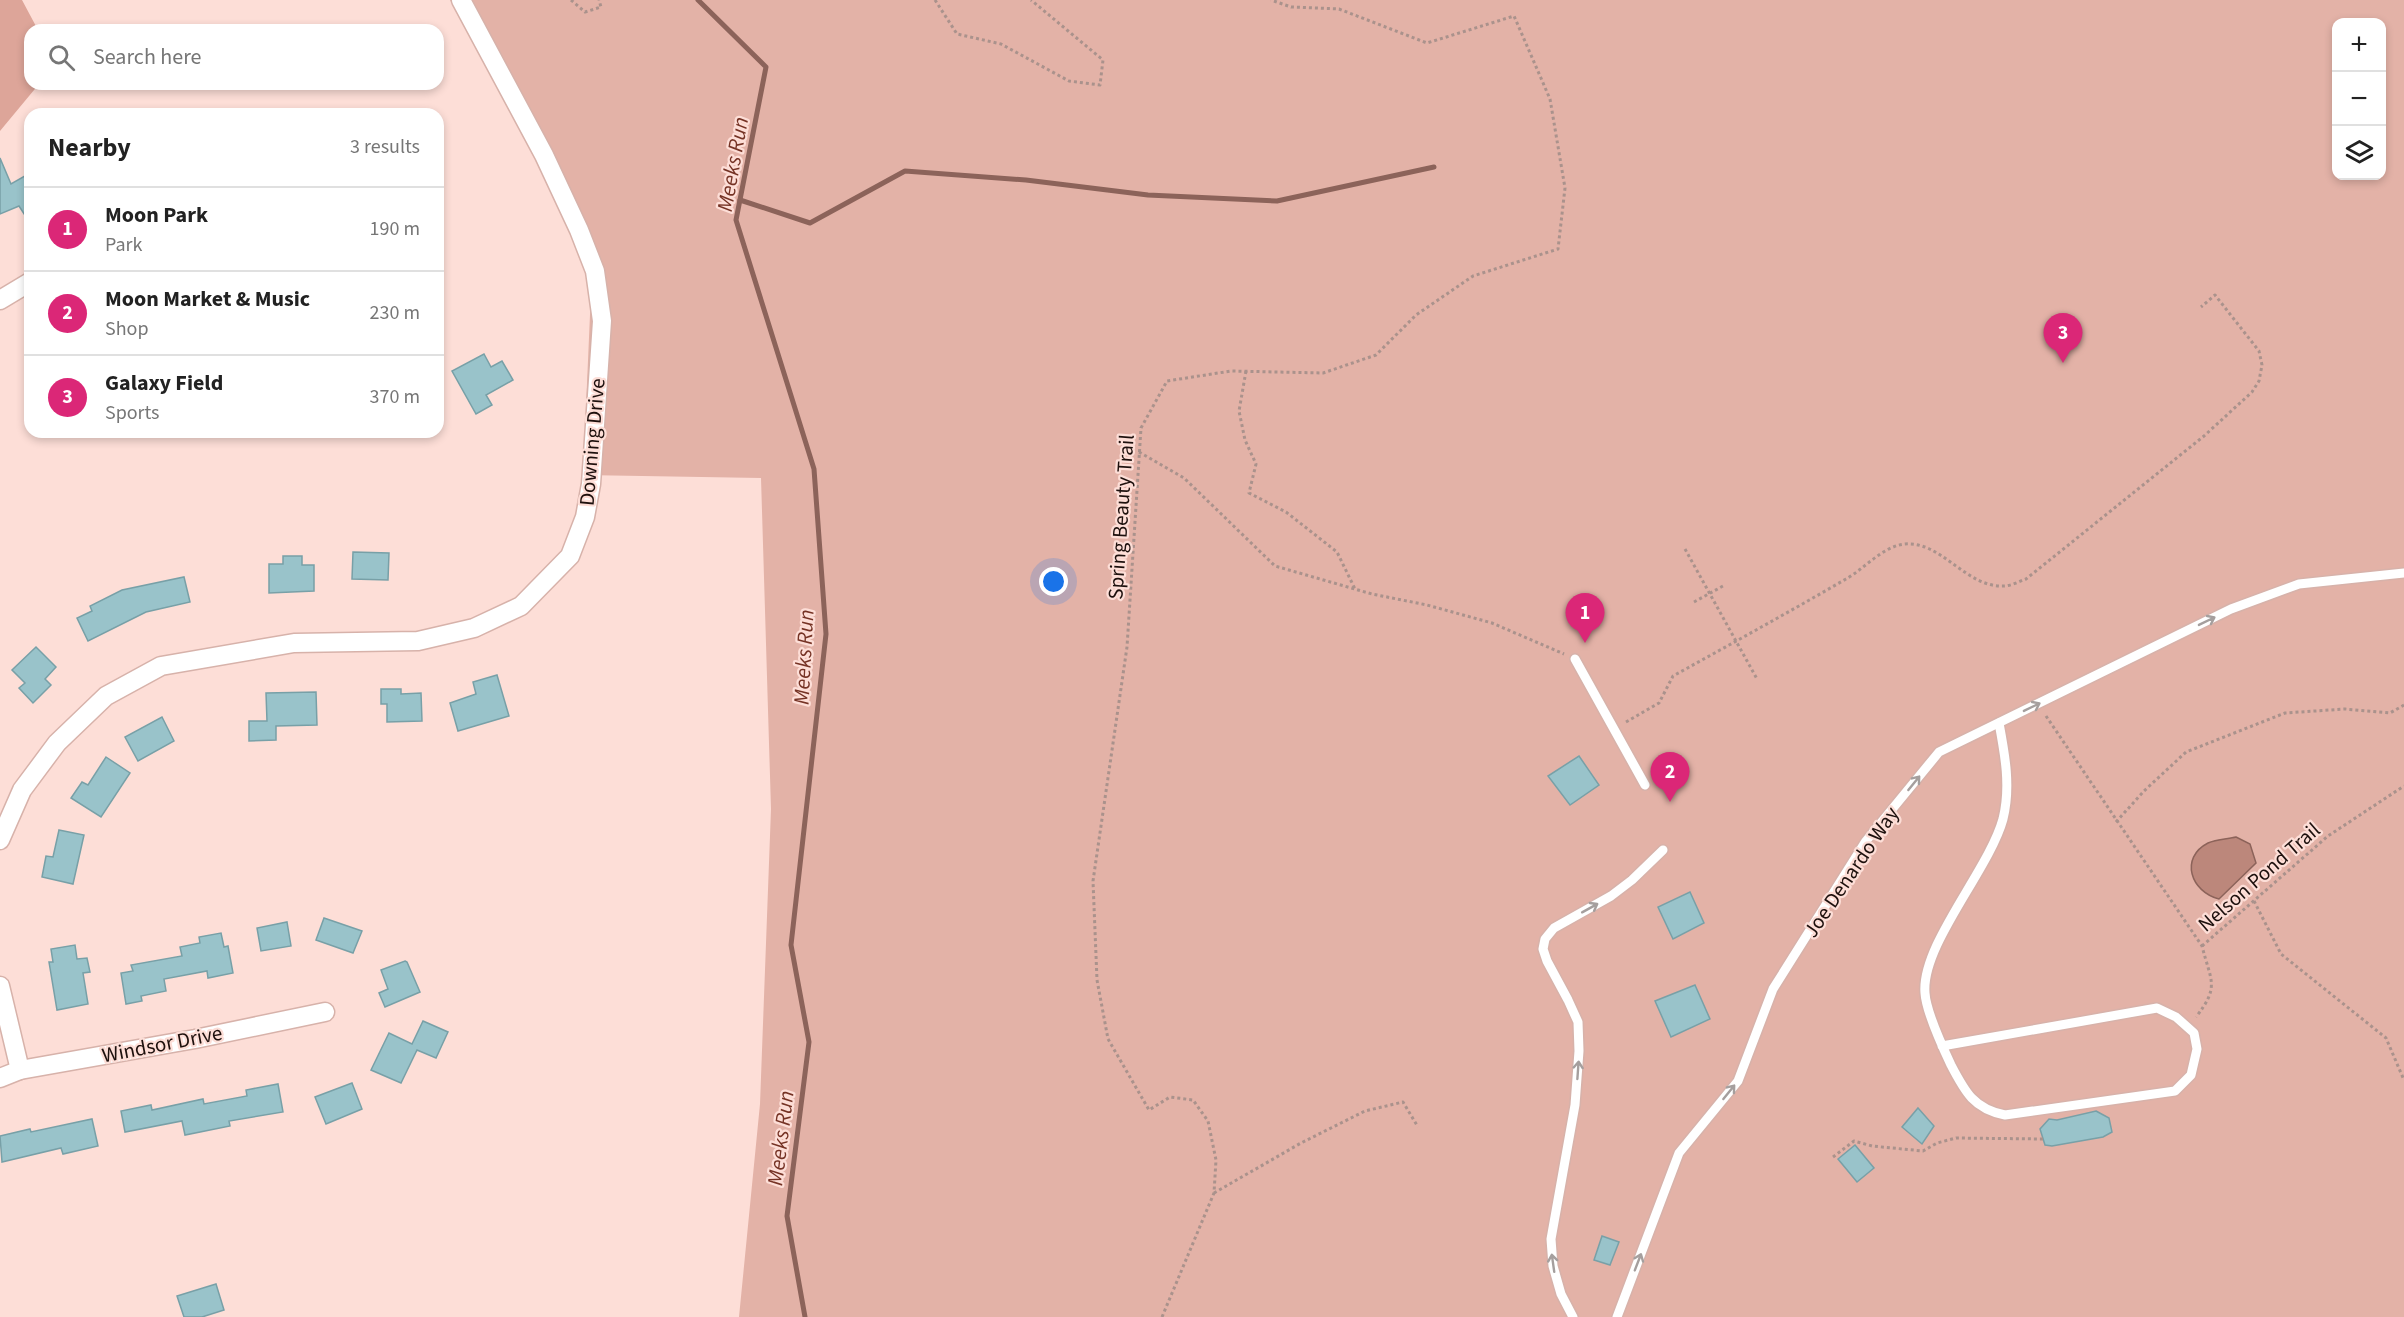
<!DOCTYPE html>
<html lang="en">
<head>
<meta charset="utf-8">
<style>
  body { margin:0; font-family:"Source Sans 3",sans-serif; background:#f6f6f6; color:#222 }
  .controls { position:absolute; right:18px; top:18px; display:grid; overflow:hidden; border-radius:12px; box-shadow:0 3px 9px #0003 }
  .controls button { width:54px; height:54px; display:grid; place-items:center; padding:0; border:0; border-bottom:2px solid #e0e0e0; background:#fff; color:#222; font:30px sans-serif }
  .you { position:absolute; left:1054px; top:582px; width:21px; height:21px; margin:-15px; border:4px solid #fff; border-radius:50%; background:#1a73e8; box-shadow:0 0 0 9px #1a73e833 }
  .badge { display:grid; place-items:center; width:39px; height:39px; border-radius:50%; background:#db2777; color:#fff; font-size:20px; font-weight:700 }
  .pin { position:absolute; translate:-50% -50px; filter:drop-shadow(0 2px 3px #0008) }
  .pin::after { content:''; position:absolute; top:32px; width:21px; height:18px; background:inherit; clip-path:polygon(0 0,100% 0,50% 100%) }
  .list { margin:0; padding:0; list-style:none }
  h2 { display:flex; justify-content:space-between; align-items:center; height:78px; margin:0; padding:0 24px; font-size:26px }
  h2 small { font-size:20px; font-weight:400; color:#767676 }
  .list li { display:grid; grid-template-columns:39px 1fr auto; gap:18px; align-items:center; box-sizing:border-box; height:84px; padding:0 24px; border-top:2px solid #e0e0e0 }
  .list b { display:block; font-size:22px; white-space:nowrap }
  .list p { margin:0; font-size:20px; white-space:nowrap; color:#767676 }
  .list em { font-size:20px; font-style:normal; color:#767676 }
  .icon { flex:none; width:33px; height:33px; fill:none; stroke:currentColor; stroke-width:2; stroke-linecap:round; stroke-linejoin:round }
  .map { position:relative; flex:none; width:2404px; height:1317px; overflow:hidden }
  .search { position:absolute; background:#fff; box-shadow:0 3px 9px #0003; left:24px; top:24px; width:420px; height:66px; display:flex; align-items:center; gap:15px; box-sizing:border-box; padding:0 21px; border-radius:18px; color:#767676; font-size:22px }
  .panel { position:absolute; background:#fff; box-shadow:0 3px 9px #0003; left:24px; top:108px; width:420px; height:330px; border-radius:18px }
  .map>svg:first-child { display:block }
  .green { fill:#e3b2a7; fill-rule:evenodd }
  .forest { fill:#dda599 }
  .water { fill:#bc877b; stroke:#8c635a; stroke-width:1.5 }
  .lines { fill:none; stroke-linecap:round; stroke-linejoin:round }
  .stream { stroke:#8c635a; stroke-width:5 }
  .building { fill:#99c3ca; stroke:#78a0a7; stroke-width:1.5 }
  .lane-casing { stroke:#d7b2aa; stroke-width:12 }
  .street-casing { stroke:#d7b2aa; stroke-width:21 }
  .path { stroke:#aa928c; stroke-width:3; stroke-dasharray:3 3; stroke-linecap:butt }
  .lane { stroke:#fff; stroke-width:9 }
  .street { stroke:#fff; stroke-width:18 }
  .oneway { stroke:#a59f9e }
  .labels { text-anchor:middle; stroke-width:4.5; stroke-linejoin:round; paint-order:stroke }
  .street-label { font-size:21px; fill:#1d100d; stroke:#fdded7 }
  .water-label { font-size:22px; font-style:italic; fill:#753224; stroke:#fdded7 }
</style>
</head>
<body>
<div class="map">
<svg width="2404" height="1317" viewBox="0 0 2404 1317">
  <rect width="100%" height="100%" fill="#fdded7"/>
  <path class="green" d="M450 0H2404V1317H739L760 1104 771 809 761 478 583 475 593 246ZM2336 22H2382V176H2336Z"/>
  <polygon class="forest" points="0,0 22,0 38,30 30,30 30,84 39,84 0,131"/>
  <path class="water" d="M2236 837 2250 844 2256 863 2219 899C2191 892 2179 858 2208 843 2216 839 2228 839 2236 837Z"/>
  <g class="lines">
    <g class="stream">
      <polyline points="698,0 766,67 736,220 814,469 826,634 791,945 809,1042 787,1216 805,1317"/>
      <polyline points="740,200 810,223 905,171 1026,180 1148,195 1277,201 1434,167"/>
    </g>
  </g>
  <g class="building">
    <polygon points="0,158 11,184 30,173 30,223 19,206 0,214"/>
    <polygon points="484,354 491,367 502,361 513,380 486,395 492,405 476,414 452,371"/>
    <polygon points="353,552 389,553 388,580 352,579"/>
    <polygon points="283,556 302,556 302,565 314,565 314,591 269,593 269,564 283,564"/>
    <polygon points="184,577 190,602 146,612 88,641 77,618 92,611 90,606 122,590"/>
    <polygon points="36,647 56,667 45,679 51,685 33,703 19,688 25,683 12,670"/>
    <polygon points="497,675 509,716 458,731 450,703 476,694 473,682"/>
    <polygon points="381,689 401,689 401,694 421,693 422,721 387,722 387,704 381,704"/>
    <polygon points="316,692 317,725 276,726 276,740 249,741 249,721 267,721 266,693"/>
    <polygon points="162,717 174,741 138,761 125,737"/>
    <polygon points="1579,756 1599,785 1570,805 1548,776"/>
    <polygon points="106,757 130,773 101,817 71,798 82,782 88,785"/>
    <polygon points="59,830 84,835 73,884 42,877 46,856 53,857"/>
    <polygon points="1690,892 1704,923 1673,939 1658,907"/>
    <polygon points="324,918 362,931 353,953 316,940"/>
    <polygon points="287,922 291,946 261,951 257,928"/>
    <polygon points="221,933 224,947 228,946 233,973 208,978 207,971 164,979 166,991 141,996 142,1001 126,1004 121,973 133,971 131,965 182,956 180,947 200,943 199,937"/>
    <polygon points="75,945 77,959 87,958 90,972 83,973 88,1004 57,1010 49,962 53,962 51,949"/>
    <polygon points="405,961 407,962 420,992 385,1007 379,993 388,989 381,970"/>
    <polygon points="1695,985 1710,1019 1671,1037 1655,1001"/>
    <polygon points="423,1021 448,1032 436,1058 417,1050 401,1083 371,1070 389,1033 412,1044"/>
    <polygon points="352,1083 362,1109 326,1124 315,1097"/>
    <polygon points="278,1084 283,1112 229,1121 230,1126 185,1135 182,1121 125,1132 121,1111 151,1105 152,1110 203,1099 204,1104 247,1096 246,1090"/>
    <polygon points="1918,1108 1934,1126 1922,1144 1902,1127"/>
    <polygon points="2096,1111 2109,1118 2112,1132 2103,1137 2052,1146 2045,1145 2040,1129 2049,1119 2057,1120"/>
    <polygon points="92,1119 98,1146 63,1154 61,1148 2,1162 0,1136 30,1129 31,1132"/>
    <polygon points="1855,1145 1874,1168 1857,1182 1838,1159"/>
    <polygon points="1602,1236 1619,1242 1610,1265 1594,1260"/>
    <polygon points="216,1284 224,1310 202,1317 184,1317 177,1296"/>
  </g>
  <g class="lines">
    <g class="lane-casing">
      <g id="lane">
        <polyline points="1575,659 1645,785"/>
        <path d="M1942 1046 2157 1008 2176 1017 2194 1033 2197 1049 2191 1075 2175 1091 2005 1115C1974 1109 1965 1092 1951 1065 1943 1048 1926 1012 1925 993 1921 945 1989 870 2003 819 2011 787 2005 755 1999 723"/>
        <polyline points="1573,1317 1561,1294 1553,1266 1551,1239 1575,1105 1579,1051 1578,1022 1568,1000 1547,961 1543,949 1545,939 1554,928 1611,896 1632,880 1663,850"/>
        <polyline points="1617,1317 1679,1153 1738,1081 1773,989 1866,841 1939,752 2231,609 2299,584 2404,573"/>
      </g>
    </g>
    <g class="street-casing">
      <g id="street">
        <polyline points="0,300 30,282"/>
        <polyline points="0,840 22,790 57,743 106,696 161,666 294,643 418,641 474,628 521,606 570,556 585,517 591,484 602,321 595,271 579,230 544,155 461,0"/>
        <polyline points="0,986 20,1070"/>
        <polyline points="0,1078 20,1070 195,1039 325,1012"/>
      </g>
    </g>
    <g class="path">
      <polyline points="571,0 585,12 601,7 599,0"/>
      <polyline points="935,0 957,34 1001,44 1069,81 1100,85 1103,60 1031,0"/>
      <polyline points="1246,371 1239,411 1245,440 1256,464 1249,493 1286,512 1337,552 1355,589"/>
      <polyline points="1139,452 1184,478 1275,566 1372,594 1427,605 1492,623 1564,654"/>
      <polyline points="1685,549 1757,679"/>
      <polyline points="1694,602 1723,586"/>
      <path d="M2046 716 2202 946C2211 982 2220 986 2196 1017"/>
      <path d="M1626 722 1659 703 1673 676C1731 644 1789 612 1846 579 1864 569 1883 546 1905 544 1942 541 1966 588 2004 586 2011 586 2020 581 2026 579L2204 436 2252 392 2259 381 2262 365 2259 351 2215 295 2201 307"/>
      <polyline points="2116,822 2144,791 2186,752 2285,713 2345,709 2390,713 2404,705"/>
      <polyline points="2254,901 2281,954 2386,1038 2404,1080"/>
      <polyline points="2202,946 2328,836 2404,786"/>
      <polyline points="1833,1157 1854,1141 1872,1146 1923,1151 1937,1143 1956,1138 2043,1139"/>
      <polyline points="1214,1193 1301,1143 1365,1111 1403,1102 1418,1127"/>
      <polyline points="1162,1317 1214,1193 1216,1160 1208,1121 1193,1100 1170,1097 1149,1110 1108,1039 1097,980 1093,881 1127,647 1141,428 1167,381 1231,371 1323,373 1376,355 1416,315 1473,276 1558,249 1565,188 1550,99 1514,16 1427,43 1339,9 1291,7 1271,0"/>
    </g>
    <use href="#lane" class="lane"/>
    <use href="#street" class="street"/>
  </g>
  <defs><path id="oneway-shaft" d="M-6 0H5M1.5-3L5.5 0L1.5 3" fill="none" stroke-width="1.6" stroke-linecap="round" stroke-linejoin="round" transform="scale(1.5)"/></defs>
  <g class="oneway">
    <use href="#oneway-shaft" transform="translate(2207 621) rotate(-26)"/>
    <use href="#oneway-shaft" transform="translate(2032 707) rotate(-26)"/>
    <use href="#oneway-shaft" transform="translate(1914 783) rotate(-51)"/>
    <use href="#oneway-shaft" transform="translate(1590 908) rotate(-29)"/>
    <use href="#oneway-shaft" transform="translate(1578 1070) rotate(-86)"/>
    <use href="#oneway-shaft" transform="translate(1729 1092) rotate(-51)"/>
    <use href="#oneway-shaft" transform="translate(1638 1262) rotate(-69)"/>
    <use href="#oneway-shaft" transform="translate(1553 1263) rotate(-98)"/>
  </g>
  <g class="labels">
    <g class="street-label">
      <text transform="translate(592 442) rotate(-85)" y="7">Downing Drive</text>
      <text transform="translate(1121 517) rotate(-86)" y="7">Spring Beauty Trail</text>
      <text transform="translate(1851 872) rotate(-56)" y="7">Joe Denardo Way</text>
      <text transform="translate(2259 877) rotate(-41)" y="7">Nelson Pond Trail</text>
      <text transform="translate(162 1044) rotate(-11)" y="7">Windsor Drive</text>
    </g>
    <g class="water-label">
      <text transform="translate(732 164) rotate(-80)" y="8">Meeks Run</text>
      <text transform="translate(803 657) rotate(-87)" y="8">Meeks Run</text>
      <text transform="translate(780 1138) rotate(-83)" y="8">Meeks Run</text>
    </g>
  </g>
</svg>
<div class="controls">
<button>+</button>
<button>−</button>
<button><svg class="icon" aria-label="layers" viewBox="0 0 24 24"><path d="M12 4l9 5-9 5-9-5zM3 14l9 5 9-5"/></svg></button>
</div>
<div class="you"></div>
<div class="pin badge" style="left:1585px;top:643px">1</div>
<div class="pin badge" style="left:1670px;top:802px">2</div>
<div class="pin badge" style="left:2063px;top:363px">3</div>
<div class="search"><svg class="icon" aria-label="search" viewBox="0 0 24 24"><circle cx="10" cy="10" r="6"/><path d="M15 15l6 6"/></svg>Search here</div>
<section class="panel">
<h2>Nearby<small>3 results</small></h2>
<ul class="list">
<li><span class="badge">1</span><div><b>Moon Park</b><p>Park</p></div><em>190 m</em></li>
<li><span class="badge">2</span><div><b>Moon Market &amp; Music</b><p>Shop</p></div><em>230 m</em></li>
<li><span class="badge">3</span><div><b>Galaxy Field</b><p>Sports</p></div><em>370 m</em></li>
</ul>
</section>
</div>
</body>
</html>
